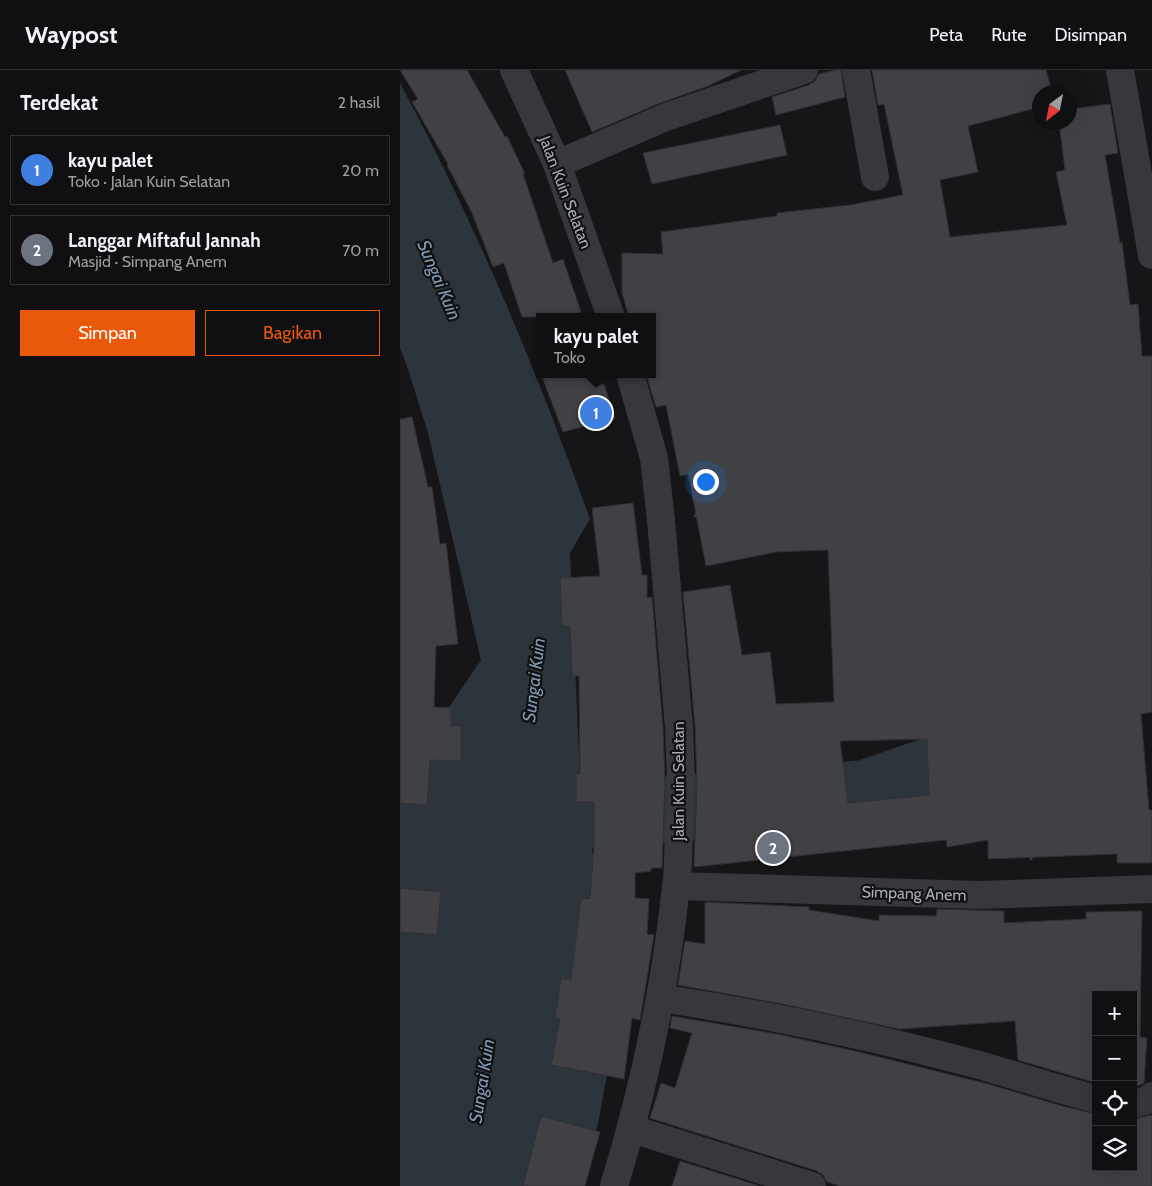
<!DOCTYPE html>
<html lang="id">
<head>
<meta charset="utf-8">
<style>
  body { margin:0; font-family:Cabin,sans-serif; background:#19191b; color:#f1f3f6 }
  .controls { position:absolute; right:15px; bottom:15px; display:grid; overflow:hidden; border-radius:0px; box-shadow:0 5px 20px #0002 }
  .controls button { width:45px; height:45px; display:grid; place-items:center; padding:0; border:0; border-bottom:1px solid #303032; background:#101012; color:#f1f3f6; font:25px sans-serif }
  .compass { position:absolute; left:632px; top:15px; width:45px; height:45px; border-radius:50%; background:#101012; box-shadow:0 5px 20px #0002; rotate:212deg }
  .you { position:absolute; left:305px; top:411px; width:18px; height:18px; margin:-12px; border:4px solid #fff; border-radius:50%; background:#1a73e8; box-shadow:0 0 0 8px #1a73e833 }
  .badge { display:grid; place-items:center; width:32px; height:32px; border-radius:50%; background:#ea580c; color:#fff; font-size:16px; font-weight:700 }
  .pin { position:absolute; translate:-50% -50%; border:2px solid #fff; box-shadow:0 1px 5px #0006 }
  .popup { position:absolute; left:136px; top:243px; width:120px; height:65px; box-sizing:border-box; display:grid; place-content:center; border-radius:0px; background:#101012; filter:drop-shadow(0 1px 4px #0005); font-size:16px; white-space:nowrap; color:#9c9d9f }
  .popup b { font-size:19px; color:#f1f3f6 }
  .popup::after { content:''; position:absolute; left:50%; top:100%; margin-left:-10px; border:10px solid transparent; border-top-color:#101012 }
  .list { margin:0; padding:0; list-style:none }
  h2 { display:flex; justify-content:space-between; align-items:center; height:65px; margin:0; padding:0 20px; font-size:21px }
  h2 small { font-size:16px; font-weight:400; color:#9c9d9f }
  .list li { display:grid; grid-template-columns:32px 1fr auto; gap:15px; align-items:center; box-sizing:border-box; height:70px; margin:0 10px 10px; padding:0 10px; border:1px solid #303032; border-radius:0px }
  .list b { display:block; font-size:19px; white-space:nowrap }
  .list p { margin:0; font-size:16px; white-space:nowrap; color:#9c9d9f }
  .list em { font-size:16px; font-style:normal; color:#9c9d9f }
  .actions { display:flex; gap:10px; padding:15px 20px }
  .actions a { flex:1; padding:11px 0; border:1px solid #ea580c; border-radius:0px; text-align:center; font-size:18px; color:#ea580c }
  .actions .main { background:#ea580c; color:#fff }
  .icon { flex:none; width:28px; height:28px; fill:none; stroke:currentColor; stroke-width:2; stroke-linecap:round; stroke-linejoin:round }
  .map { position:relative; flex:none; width:752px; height:1116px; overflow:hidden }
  header { display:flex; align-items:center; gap:30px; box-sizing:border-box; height:70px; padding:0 25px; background:#101012; border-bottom:1px solid #303032 }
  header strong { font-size:24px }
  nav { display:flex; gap:28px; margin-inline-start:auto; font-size:18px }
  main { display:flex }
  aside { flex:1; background:#101012 }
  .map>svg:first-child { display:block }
  .water { fill:#2c353c }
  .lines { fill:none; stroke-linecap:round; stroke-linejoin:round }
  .river { stroke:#2c353c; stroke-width:66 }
  .building { fill:#404145; stroke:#303034; fill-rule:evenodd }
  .path { stroke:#3d3f44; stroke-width:3; stroke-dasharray:2.5 4; stroke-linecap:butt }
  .minor { stroke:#37383d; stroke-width:28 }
  .tertiary { stroke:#37383d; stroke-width:28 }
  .labels { text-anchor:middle; stroke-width:4.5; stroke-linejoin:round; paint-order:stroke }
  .street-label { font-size:16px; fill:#a8adb8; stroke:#111113 }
  .water-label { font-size:18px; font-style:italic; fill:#7f9bb3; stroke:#111113 }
</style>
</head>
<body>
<header>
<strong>Waypost</strong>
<nav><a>Peta</a><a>Rute</a><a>Disimpan</a></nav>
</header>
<main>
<aside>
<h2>Terdekat<small>2 hasil</small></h2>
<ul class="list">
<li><span class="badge" style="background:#3f7fe0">1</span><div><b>kayu palet</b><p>Toko · Jalan Kuin Selatan</p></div><em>20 m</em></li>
<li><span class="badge" style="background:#6b7280">2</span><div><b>Langgar Miftaful Jannah</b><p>Masjid · Simpang Anem</p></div><em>70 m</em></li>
</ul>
<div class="actions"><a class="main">Simpan</a><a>Bagikan</a></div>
</aside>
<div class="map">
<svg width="752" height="1116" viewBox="0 0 752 1116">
  <rect width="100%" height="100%" fill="#161618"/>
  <path class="water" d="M0 13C75 153 137 300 190 449L170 483 181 731 223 920 199 1048 184 1116H0V710L81 590 28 363 7 296 0 278Z"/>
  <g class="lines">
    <polyline class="river" points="116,752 466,723 535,699 565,678 590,637"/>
  </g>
  <g class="building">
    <polygon points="0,0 67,0 105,67 107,66 125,104 123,104 153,193 163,189 181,242 164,247 122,247 104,193 93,197 72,143 47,95 48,94 12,32 18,29"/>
    <polygon points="165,0 341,0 308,16 260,33 192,62"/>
    <polygon points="436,0 441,0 445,27 376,45 372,27 409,15 415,11 419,4"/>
    <path d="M472 0H646L652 22H640V37L568 56 578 102 540 110 550 167 667 155 656 102 665 100 659 52H670V39L710 34 718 83 705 85 720 173 722 172 730 235 738 234 742 286H752V642L741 644 749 740H752V793H717V784L588 789V770L547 777 546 770 294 797 297 713 295 656 283 522 330 515 342 585 370 582 376 634 434 632 428 480 376 482 306 496 288 404 280 406 266 335 256 337 246 304H252V247H229L222 223V183L263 184 261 162 377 146V143L450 135 503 125 484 34 478 35ZM527 669 529 725 448 733 440 671Z"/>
    <polygon points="380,55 387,85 252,114 243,83"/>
    <polygon points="141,304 192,304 196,316 204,314 215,348 163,362"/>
    <polygon points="12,347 28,417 32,417 40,474 46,473 58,574 36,576 34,637 51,638 51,656 61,656 61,691 30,690 27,735 0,733 0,349"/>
    <polygon points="233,433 242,505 247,505 247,528 252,527 263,658 265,712 262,798 251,798 251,801 235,803 235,828 249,829 247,864 254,865 240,950 232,948 224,1009 151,995 160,949 155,949 161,908 171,910 181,828 190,829 194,774 194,732 176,732 176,704 180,704 179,606 172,606 170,556 162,556 160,508 200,506 192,438"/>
    <polygon points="0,818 41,822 37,865 0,862"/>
    <polygon points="305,832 409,837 409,840 479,851 479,845 536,846 537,839 604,841 604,853 686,849 686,842 742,841 740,967 747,968 744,1013 733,1018 733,925 696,925 696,1013 618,990 615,951 499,959 383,934 278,915 285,871 305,874"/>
    <polygon points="272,946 377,964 455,981 588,1014 662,1036 696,1044 696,1097 733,1097 733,1049 752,1045 752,1116 440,1116 427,1112 423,1105 417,1101 250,1048 261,1013 275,1018 292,963 270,958"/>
    <polygon points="141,1046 200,1062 185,1116 123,1116"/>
    <polygon points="280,1091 360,1116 272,1116"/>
  </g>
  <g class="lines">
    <g class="path">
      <polyline points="578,344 752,338"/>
      <polyline points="294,446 513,427 509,336 499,224 481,138"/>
      <polyline points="631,790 640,702 632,624 621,603 605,543 605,427 611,424 659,420 677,420 724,477 731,494 752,505"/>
    </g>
    <g class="minor">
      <polyline points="456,0 475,107"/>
      <polyline points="720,0 752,185"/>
      <polyline points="157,94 266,47 404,0"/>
      <path d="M260 928C367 944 474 967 579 995 618 1006 656 1019 696 1029"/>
      <polyline points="733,1034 748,1030 752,1026"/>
      <polyline points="232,1059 412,1116"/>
      <path d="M214 1116C244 1019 265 918 276 817 279 797 278 776 279 756"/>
    </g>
    <g class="tertiary">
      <polyline points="114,0 157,94 211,247"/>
      <polyline points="230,304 254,388 261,450 279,657 281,712 279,756"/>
      <polyline points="276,816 579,825 752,819"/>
    </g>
  </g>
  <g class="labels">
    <g class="street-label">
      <text transform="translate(166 122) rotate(69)" y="6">Jalan Kuin Selatan</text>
      <text transform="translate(278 711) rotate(-90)" y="6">Jalan Kuin Selatan</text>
      <text transform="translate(514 823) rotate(2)" y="6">Simpang Anem</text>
    </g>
    <g class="water-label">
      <text transform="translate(39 210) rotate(67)" y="6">Sungai Kuin</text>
      <text transform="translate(134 610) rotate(-83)" y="6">Sungai Kuin</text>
      <text transform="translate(82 1011) rotate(-81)" y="6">Sungai Kuin</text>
    </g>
  </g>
</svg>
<div class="controls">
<button>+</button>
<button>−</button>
<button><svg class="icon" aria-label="locate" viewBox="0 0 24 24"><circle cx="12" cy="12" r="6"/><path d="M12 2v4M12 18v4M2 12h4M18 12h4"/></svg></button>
<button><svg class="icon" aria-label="layers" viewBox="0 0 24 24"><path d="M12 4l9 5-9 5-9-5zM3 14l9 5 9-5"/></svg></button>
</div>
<svg class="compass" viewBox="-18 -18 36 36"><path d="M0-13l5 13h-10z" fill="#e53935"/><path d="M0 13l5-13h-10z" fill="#9c9d9f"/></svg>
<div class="you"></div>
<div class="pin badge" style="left:196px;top:343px;background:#3f7fe0">1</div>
<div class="popup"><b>kayu palet</b>Toko</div>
<div class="pin badge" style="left:373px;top:778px;background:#6b7280">2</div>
</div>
</main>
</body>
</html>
